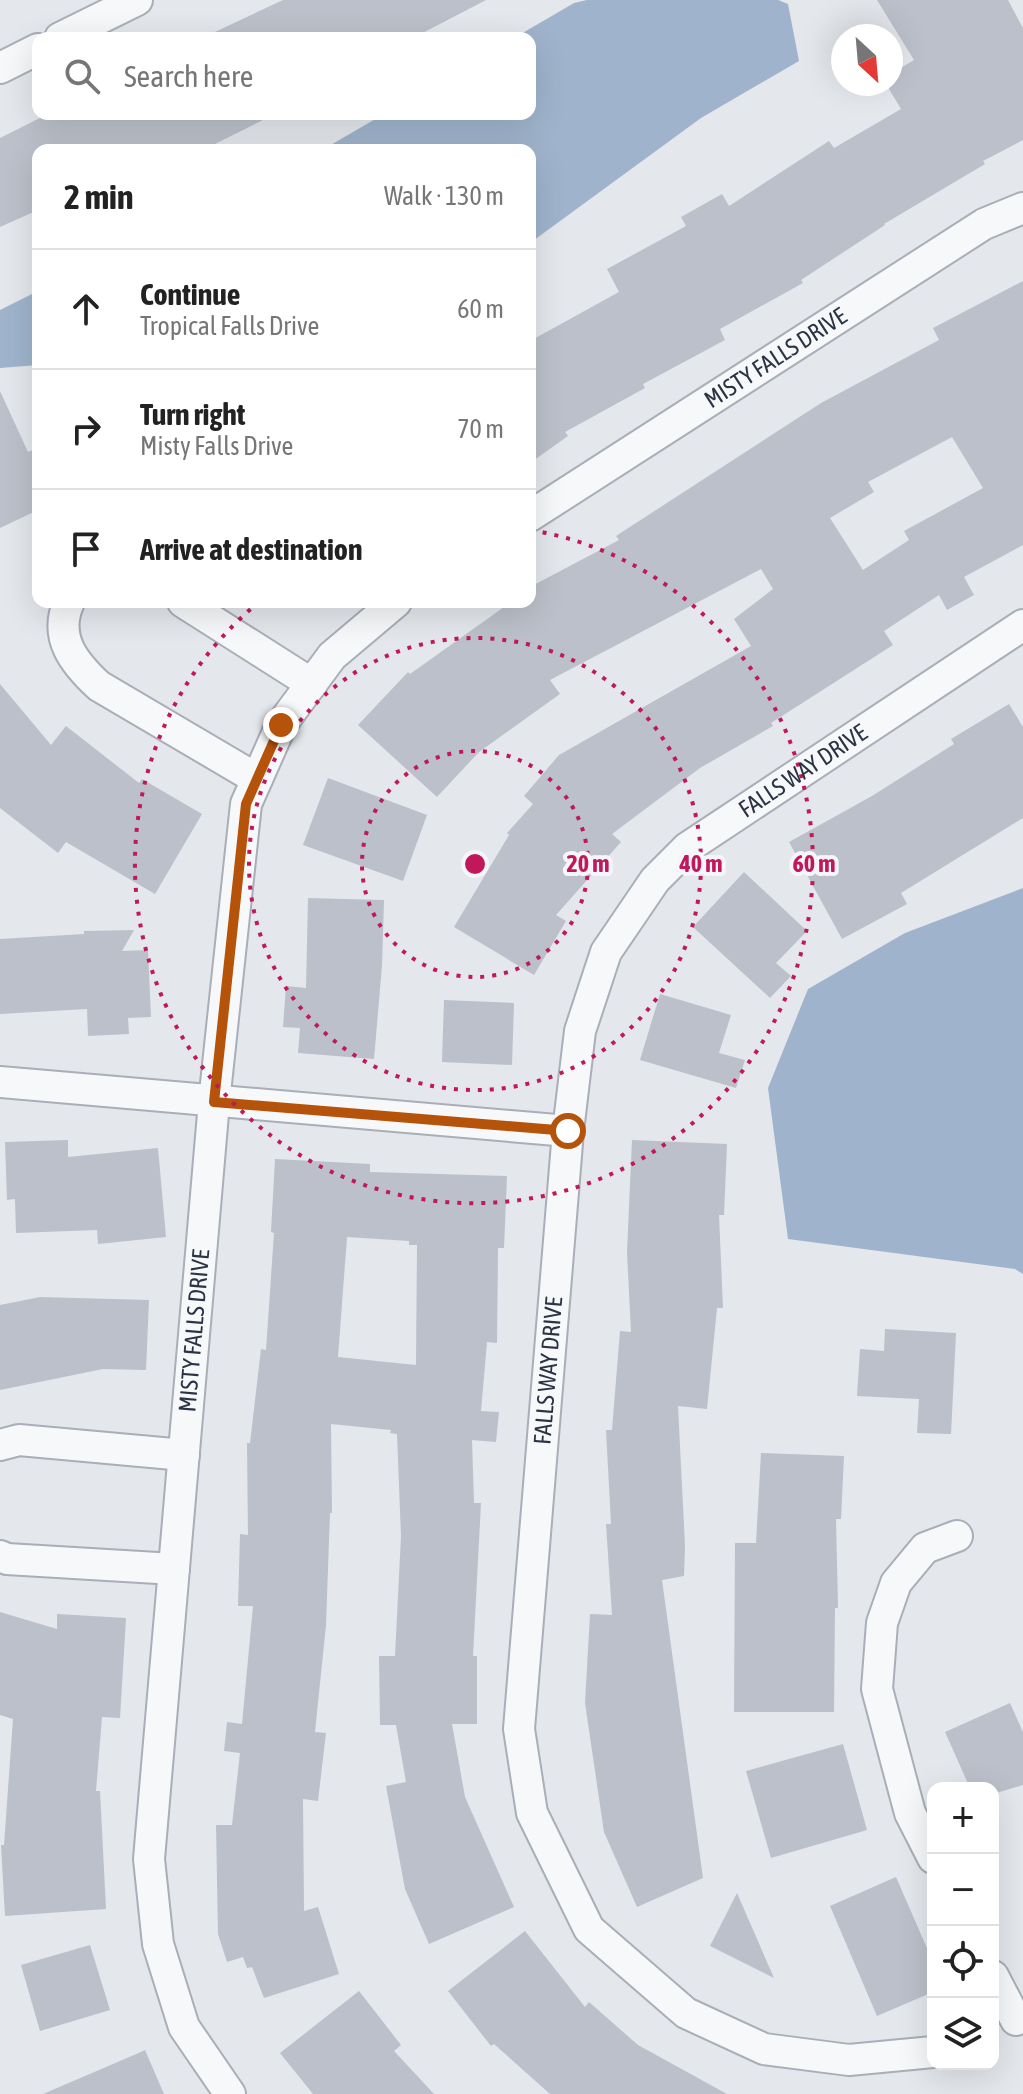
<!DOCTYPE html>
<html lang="en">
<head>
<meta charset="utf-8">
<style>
  body { margin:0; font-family:"Asap Condensed",sans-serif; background:#f2f2f2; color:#222 }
  .controls { position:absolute; right:24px; bottom:24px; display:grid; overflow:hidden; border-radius:16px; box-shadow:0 8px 32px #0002 }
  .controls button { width:72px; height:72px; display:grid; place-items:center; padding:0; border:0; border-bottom:2px solid #e0e0e0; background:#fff; color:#222; font:40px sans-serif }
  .compass { position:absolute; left:831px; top:24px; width:72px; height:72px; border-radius:50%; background:#fff; box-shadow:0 8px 32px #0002; rotate:154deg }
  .stop { position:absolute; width:24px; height:24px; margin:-18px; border:6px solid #b45309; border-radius:50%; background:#fff }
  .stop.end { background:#b45309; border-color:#fff; box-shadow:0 2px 8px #0008 }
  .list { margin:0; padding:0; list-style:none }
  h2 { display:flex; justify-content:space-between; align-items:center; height:104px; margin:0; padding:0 32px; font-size:34px }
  h2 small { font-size:26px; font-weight:400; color:#767676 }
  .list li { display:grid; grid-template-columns:52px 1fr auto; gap:24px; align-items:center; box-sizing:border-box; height:120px; padding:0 32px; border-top:2px solid #e0e0e0 }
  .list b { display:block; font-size:30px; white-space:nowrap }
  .list p { margin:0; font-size:26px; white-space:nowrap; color:#767676 }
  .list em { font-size:26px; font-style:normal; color:#767676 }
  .icon { flex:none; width:44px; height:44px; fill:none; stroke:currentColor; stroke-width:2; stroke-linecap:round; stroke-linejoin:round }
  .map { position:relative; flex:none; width:1023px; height:2094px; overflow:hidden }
  .search { position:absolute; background:#fff; box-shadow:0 8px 32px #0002; left:32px; top:32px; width:504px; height:88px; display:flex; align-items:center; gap:20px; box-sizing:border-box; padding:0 28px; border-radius:16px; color:#767676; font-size:30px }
  .panel { position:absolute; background:#fff; box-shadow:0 8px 32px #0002; left:32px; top:144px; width:504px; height:464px; border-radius:16px }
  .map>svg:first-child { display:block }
  .water { fill:#9fb4cc }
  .building { fill:#bbc0ca; fill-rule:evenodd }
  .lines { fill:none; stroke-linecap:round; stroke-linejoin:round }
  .street-casing { stroke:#a9aeb7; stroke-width:34 }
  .street { stroke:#f7f8fa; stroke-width:30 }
  .route { stroke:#b45309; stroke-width:10 }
  .ring { fill:none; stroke:#c2185b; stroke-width:4; stroke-dasharray:4 8 }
  .labels { text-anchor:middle; stroke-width:8; stroke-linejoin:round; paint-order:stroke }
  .street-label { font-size:24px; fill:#2b3445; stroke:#f4f6f9 }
  .centre { fill:#c2185b; stroke:#f4f6f9; stroke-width:4 }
  .ring-label { font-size:24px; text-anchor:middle; font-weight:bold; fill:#c2185b; stroke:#f4f6f9; stroke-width:8; stroke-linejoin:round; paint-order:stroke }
</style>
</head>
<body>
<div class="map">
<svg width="1023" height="2094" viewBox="0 0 1023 2094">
  <rect width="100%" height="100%" fill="#e4e7ec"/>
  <g class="water">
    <polygon points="587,0 778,0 788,4 799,61 701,118 530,243 530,150 322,150 384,114 530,114 530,38 514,38 574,3"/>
    <polygon points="38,291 38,365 0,368 0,310"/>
    <polygon points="1023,888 1023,1274 1015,1269 788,1239 768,1088 808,989 905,933"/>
  </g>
  <g class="building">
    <polygon points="283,0 486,0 413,38 202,38"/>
    <polygon points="877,0 1008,0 1023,28 1023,140 983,161 985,164 884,224 885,225 801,280 803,283 720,329 725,340 643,384 645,388 565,432 568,436 530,463 530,341 619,292 607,269 686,226 681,217 722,194 729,206 829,141 834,148 901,109 886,84 891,84 891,74 914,60"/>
    <polygon points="48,114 275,114 203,150 38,150 38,210 0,227 0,138"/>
    <path d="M1023 281V545L964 577 974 595 947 610 939 595 884 631 893 645 771 723 773 726 700 768 612 834 621 842 556 915 566 921 534 975 454 927 509 835 507 833 533 804 524 796 559 755 751 646 734 619 773 589 761 569 550 680 560 694 479 752 437 797 358 725 408 672 410 674 511 602H530V587L619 540 616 536 821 403 939 340 933 328ZM952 437 983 488 904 531 909 540 863 570 830 518 874 492 868 482Z"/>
    <polygon points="0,391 28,452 38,448 38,510 0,528"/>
    <polygon points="0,684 51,745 66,726 139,783 142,779 202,814 155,894 66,842 58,853 0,808"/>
    <polygon points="1009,704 1023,727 1023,818 901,893 907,904 842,939 789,842 872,796 954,744 951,739"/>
    <polygon points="328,778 427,815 403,881 303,845"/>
    <polygon points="744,872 807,931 776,963 791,976 770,998 693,927"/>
    <polygon points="308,898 384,900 382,966 374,1059 298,1053 300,1028 283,1027 286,986 306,988"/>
    <polygon points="134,930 122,951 148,950 151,1017 128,1018 129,1034 88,1036 87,1009 0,1014 0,939 84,934 84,931"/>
    <polygon points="660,994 731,1015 719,1053 745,1060 736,1088 640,1060"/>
    <polygon points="444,1000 514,1003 512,1065 442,1062"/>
    <polygon points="68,1140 68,1157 158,1148 166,1237 98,1244 97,1230 16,1233 15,1199 7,1200 5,1142"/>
    <polygon points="632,1140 727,1144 724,1215 719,1215 723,1308 717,1308 707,1409 678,1406 685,1546 684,1576 662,1580 703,1878 637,1907 604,1832 585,1703 590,1614 612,1615 606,1524 611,1524 606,1430 612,1430 620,1331 631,1332 627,1252"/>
    <path d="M275 1159 370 1164V1172L507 1176 504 1248H498L497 1343 487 1342 481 1411 499 1412 496 1442 472 1440 474 1503H481L473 1656H477V1724H452L465 1797 514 1907 429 1944 405 1889 386 1786 406 1782 396 1725H380L379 1656H395L401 1536 397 1434 390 1433 391 1430 331 1424 332 1513H330L326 1625 315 1732 326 1733 318 1801 303 1799 304 1911 318 1907 339 1974 264 1998 252 1967 247 1968 243 1957 227 1962 218 1934 216 1825H232L240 1753 224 1751 227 1722 242 1724 253 1606H238L240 1534 248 1535 247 1443H250L261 1349 266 1350 274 1233 271 1232ZM347 1237 409 1241V1245H417L416 1365 338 1357Z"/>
    <polygon points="40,1297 149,1300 146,1370 103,1369 0,1390 0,1305"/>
    <polygon points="885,1329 956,1333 951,1434 917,1433 919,1399 857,1396 860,1349 884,1351"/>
    <polygon points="761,1453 844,1456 841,1519 836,1519 838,1608 835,1608 834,1712 734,1712 735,1543 756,1543"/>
    <polygon points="0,1612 57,1629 57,1614 126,1618 120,1718 102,1717 96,1791 100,1791 106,1909 5,1916 1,1845 4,1845 13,1719 0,1715"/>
    <polygon points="1010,1703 1023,1732 1023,1785 993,1794 993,1788 970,1788 945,1732"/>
    <polygon points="843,1744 867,1830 771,1858 746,1771"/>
    <polygon points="896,1877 933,1962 933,1992 877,2016 830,1906"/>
    <polygon points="737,1893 774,1978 710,1946"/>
    <polygon points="525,1931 585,2007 589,2002 638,2045 727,2094 550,2094 494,2044 491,2046 448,1991"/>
    <polygon points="90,1945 110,2010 40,2031 21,1965"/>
    <polygon points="359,1991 401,2045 394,2051 434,2094 313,2094 280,2053"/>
    <polygon points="145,2050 164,2094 43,2094 141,2052"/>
  </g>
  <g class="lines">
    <g class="street-casing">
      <g id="street">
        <polyline points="60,38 137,0"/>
        <polyline points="0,68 38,49"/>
        <path id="s1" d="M530 516 984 224 1023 208"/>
        <path d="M69 602C53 637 74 663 99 686L257 779"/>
        <polyline points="183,602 312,684"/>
        <polyline points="0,1082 568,1131"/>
        <polyline points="0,1445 19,1440 184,1455"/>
        <polyline points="0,1556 7,1559 174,1569"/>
        <polyline points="933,1858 910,1813 877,1689 882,1623 896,1583 925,1548 957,1536"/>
        <polyline points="993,1976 1016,2020"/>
        <path id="s2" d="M933 2052 849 2060 764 2049 686 2013 589 1929 532 1813 519 1729 568 1131 580 1031 606 952 655 880 687 848 1023 625"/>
        <path id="s3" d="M230 2094 184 2027 158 1944 149 1859 214 1102 246 804 281 725 332 656 396 602"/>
      </g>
    </g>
    <use href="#street" class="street"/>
  </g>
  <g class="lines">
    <polyline class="route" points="281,725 246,804 214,1102 568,1131"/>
  </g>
  <g class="ring">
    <circle cx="475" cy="864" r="113"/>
    <circle cx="475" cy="864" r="226"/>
    <path d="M531 530A339 339 0 1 1 259 602"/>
  </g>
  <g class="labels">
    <g class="street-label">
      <text dy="8" stroke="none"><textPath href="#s1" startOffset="292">MISTY FALLS DRIVE</textPath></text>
      <text dy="8" stroke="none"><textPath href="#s2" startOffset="1654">FALLS WAY DRIVE</textPath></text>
      <text dy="8" stroke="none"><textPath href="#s3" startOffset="784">MISTY FALLS DRIVE</textPath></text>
      <text dy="8" stroke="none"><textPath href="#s2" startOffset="958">FALLS WAY DRIVE</textPath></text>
    </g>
  </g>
  <circle cx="475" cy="864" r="12" class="centre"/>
  <g class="ring-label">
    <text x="588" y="872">20 m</text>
    <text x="701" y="872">40 m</text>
    <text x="814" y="872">60 m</text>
  </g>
</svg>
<div class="controls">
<button>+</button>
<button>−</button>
<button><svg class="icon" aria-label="locate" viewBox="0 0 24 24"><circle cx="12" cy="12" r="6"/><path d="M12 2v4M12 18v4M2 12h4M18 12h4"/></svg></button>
<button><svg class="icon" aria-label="layers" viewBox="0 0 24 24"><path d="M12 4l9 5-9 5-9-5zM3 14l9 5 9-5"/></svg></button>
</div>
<svg class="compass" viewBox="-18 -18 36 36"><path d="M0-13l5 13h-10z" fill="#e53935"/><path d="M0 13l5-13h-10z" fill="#767676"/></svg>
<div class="stop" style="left:568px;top:1131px"></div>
<div class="stop end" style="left:281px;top:725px"></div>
<div class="search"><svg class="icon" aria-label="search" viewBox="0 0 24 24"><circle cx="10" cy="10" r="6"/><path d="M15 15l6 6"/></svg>Search here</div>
<section class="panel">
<h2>2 min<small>Walk · 130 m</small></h2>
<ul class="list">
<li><svg class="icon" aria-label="ahead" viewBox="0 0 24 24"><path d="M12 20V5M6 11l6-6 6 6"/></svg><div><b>Continue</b><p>Tropical Falls Drive</p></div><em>60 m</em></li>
<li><svg class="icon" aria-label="right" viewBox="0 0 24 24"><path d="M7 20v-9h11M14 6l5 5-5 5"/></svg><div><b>Turn right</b><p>Misty Falls Drive</p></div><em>70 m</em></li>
<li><svg class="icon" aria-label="arrive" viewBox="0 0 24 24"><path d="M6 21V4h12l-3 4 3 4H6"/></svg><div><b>Arrive at destination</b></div></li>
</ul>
</section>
</div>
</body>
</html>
